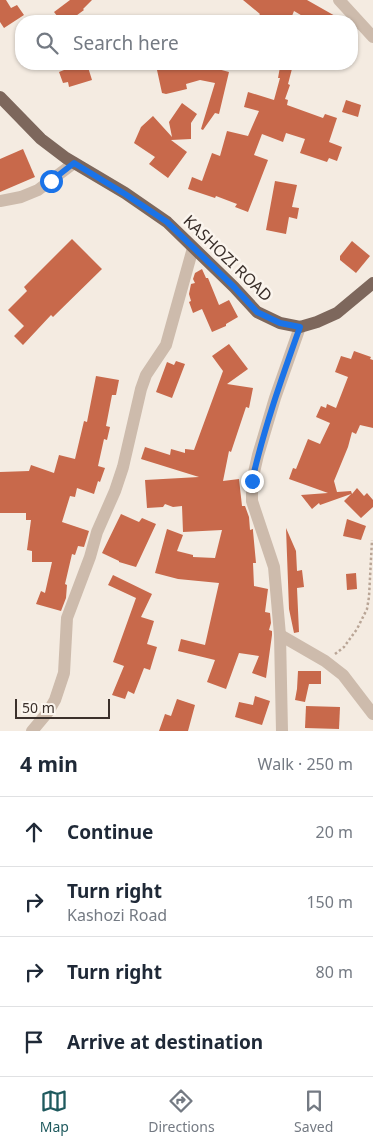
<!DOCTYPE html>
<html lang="en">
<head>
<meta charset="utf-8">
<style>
  body { margin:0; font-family:"Noto Sans",sans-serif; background:#f2f2f3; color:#1f2937 }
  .scale { position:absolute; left:15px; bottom:12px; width:95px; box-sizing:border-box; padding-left:5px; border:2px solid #3b302b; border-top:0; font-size:14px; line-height:18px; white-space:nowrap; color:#3b302b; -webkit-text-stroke:4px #fbf5ee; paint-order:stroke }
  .stop { position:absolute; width:15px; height:15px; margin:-11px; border:4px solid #1a73e8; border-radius:50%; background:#fff }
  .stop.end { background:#1a73e8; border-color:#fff; box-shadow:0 1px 5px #0008 }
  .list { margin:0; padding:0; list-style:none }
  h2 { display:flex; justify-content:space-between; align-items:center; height:65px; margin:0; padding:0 20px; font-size:21px }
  h2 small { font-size:16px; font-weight:400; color:#747a83 }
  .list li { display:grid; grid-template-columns:32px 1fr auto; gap:15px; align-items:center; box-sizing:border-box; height:70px; padding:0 20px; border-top:1px solid #e0e1e3 }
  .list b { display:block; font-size:19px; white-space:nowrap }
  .list p { margin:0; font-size:16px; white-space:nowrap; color:#747a83 }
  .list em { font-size:16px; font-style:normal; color:#747a83 }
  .icon { flex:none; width:28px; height:28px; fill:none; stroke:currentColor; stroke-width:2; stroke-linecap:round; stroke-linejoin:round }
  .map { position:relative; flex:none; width:373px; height:731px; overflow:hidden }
  .search { position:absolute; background:#fff; box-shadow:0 1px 4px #0004; left:15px; right:15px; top:15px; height:55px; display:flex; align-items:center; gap:12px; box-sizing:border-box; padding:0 18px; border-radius:20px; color:#747a83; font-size:19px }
  .sheet { height:345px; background:#fff }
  nav { display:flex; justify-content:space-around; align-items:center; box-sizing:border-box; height:70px; border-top:1px solid #e0e1e3; background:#fff; font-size:14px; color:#747a83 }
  nav a { display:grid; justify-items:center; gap:2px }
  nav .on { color:#1f5a5e }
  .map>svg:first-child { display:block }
  .building { fill:#c8694b }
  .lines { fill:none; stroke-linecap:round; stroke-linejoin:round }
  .path { stroke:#b9a596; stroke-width:2.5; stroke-dasharray:2.5 2.5; stroke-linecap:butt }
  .minor { stroke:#cdbbac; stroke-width:12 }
  .major { stroke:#7d675c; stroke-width:12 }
  .route { stroke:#1a73e8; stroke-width:6 }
  .labels { text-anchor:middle; stroke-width:5; stroke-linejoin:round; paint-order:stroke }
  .street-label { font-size:16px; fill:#3b302b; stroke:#fbf5ee }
</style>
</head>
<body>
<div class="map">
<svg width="373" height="731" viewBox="0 0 373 731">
  <rect width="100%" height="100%" fill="#f4ebe1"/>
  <g class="building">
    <polygon points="0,0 6,0 11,8 17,5 24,15 4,28 0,22"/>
    <polygon points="70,0 92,0 83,9 84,10 69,21 61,21 54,12"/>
    <polygon points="243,0 307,0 344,21 311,21 294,11 290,21 255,21 260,14"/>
    <polygon points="62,64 87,64 92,80 69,87 68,82 63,83 59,72 64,70"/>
    <polygon points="184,64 203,64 203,65 229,72 219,114 215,113 203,130 201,129 215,83 200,80 186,84 187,89 166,94 162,93 157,70"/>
    <polygon points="284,64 293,65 288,84 290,85 285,99 288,100 287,105 323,118 325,114 337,118 329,142 342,147 337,161 329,158 327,162 300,153 305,139 286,133 283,142 262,134 254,155 268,160 248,212 235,207 237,204 216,196 215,198 188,189 192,177 202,181 212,153 220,156 227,131 248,136 259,111 244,107 248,92 274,100 280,78 278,78 280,67 283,67"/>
    <polygon points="346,100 361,105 358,117 342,112"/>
    <polygon points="182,103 197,114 191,123 191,139 171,140 187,152 168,178 149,164 155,157 134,143 141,127 153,116 172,137 169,122"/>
    <polygon points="23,149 35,177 0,192 0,159"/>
    <polygon points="275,181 297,185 292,207 299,208 297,219 289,217 286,234 266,230"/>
    <polygon points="72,239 102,269 53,317 51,315 23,345 14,336 24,326 8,310 27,291 24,287"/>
    <polygon points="352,241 370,256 356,273 340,260 340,256"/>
    <polygon points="202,269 206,278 208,278 219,305 229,300 238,317 226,324 226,326 212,332 202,309 193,313 189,302 191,301 189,294 191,284 195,283 193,279 195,273"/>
    <polygon points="229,344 248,369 227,384 253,388 249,408 246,407 231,452 229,451 223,481 239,479 242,506 245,506 249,517 250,530 253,529 253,531 256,563 253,563 254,586 268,589 265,612 270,613 271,623 269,630 272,631 272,635 266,678 252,673 259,656 239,653 226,689 207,682 215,660 178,651 181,639 205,645 219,583 178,579 155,573 167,529 183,535 177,551 193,555 193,557 215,558 222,530 183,532 182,506 173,507 165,504 163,507 147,508 145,480 199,477 141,459 145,447 170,455 171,449 185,453 185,449 194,450 223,371 212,356"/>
    <polygon points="354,351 371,357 370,359 373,360 373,428 360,425 356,434 352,432 348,447 334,481 337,492 351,491 352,494 357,488 364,496 367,493 373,500 373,507 361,518 344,501 351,494 320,505 319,503 312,509 301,495 328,493 289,479 293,468 296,469 308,439 320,444 330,423 316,417 321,406 326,408 327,404 336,408 348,377 335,372 341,356 351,359"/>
    <polygon points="176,361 185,364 172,398 156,392 167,362 174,365"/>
    <polygon points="96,376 119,380 116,395 112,395 106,426 110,427 107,440 104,439 98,466 105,468 100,482 98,481 94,494 77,488 75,497 70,496 62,522 89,531 84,547 78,546 75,555 72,554 65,584 67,585 66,598 61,611 36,604 41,591 45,593 52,562 32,562 32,551 27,550 31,520 26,520 26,513 0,513 0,472 29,471 31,465 54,473 59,455 75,459 84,421 87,422"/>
    <polygon points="121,514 139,522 142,518 156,524 136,567 119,562 119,561 102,553"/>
    <polygon points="347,519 366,526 361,540 343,536"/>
    <polygon points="286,528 296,551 297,571 302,570 304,587 297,588 299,632 294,633 289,609"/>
    <polygon points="356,573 357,589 347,590 346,574"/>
    <polygon points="113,575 152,594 141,617 154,621 147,644 157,647 150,670 144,668 134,694 128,691 125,699 112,695 124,666 113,662 136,598 108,585"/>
    <polygon points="298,671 321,671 321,684 309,684 305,702 295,700 297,689"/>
    <polygon points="255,696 270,701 262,725 235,717 239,702 253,705"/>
    <polygon points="177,699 195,705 188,731 159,731 165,714 171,716"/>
    <polygon points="306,706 340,707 339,729 305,728"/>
  </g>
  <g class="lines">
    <polyline class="path" points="335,654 344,647 357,629 367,609 369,597 372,540"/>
    <g class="minor">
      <polyline points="339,0 373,37"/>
      <polyline points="0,201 21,197 38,190 74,163"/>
      <polyline points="280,635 325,661 343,675 373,714"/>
      <polyline points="32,731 48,712 55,700 64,673 67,618 90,557 97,532 115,491 123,467 141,389 146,375 166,345 193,248"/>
      <polyline points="282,731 280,635 274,567 252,501 252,481 258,455 275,398 300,327"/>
    </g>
    <polyline class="major" points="0,97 41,139 66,158 125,193 167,222 234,287 257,312 280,323 300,327 317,322 337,313 373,283"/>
  </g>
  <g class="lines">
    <path class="route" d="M51 181 74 163 125 194 167 222 234 287 257 312 280 323 300 327C282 377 264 428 252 481"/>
  </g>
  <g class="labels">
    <g class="street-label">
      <text transform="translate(228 258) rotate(44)" y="6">KASHOZI ROAD</text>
    </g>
  </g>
</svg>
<div class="scale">50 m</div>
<div class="stop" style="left:51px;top:181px"></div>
<div class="stop end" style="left:252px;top:481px"></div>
<div class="search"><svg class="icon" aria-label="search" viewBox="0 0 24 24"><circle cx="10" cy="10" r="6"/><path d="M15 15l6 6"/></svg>Search here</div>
</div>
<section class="sheet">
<h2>4 min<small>Walk · 250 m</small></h2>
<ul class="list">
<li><svg class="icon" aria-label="ahead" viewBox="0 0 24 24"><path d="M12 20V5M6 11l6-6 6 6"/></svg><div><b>Continue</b></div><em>20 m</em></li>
<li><svg class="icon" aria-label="right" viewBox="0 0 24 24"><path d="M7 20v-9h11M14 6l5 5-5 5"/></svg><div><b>Turn right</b><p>Kashozi Road</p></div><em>150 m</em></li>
<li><svg class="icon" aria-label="right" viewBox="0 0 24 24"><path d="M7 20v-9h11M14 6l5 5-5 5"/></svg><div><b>Turn right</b></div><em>80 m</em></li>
<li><svg class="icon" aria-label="arrive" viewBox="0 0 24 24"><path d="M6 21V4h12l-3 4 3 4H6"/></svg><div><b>Arrive at destination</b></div></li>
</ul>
</section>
<nav>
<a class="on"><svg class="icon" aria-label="map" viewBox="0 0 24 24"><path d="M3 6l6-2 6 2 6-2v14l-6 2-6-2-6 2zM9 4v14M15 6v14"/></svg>Map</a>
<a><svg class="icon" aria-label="directions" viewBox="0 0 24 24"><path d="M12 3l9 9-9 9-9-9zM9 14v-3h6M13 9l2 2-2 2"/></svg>Directions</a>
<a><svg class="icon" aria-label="saved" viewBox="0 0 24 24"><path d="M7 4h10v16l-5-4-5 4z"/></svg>Saved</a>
</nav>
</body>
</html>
